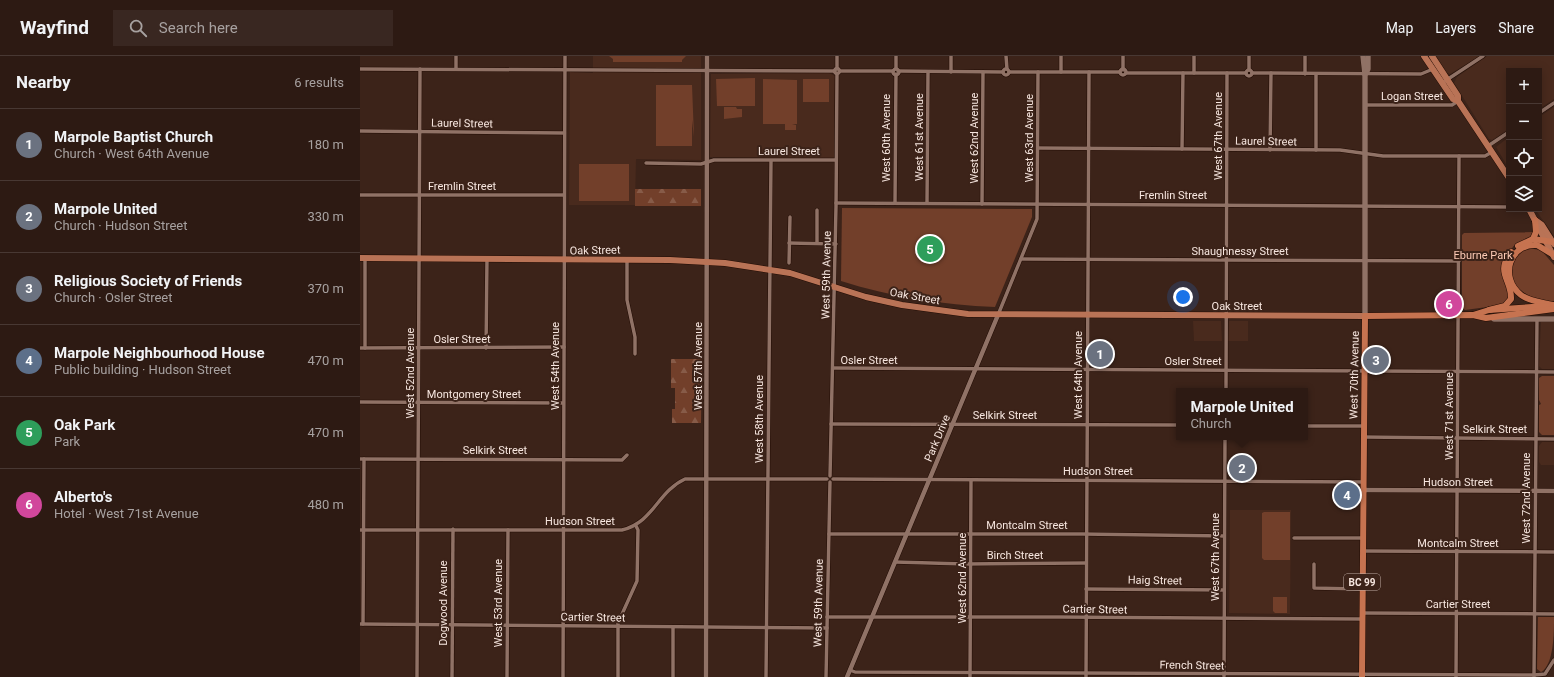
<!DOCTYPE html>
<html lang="en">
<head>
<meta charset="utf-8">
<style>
  body { margin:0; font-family:Roboto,sans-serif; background:#392721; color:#f1f3f6 }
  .controls { position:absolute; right:12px; top:12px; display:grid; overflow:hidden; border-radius:0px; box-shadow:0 2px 10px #0003 }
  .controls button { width:36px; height:36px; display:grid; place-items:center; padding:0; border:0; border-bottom:1px solid #483833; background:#2d1a13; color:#f1f3f6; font:20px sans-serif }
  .you { position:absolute; left:823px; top:241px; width:14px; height:14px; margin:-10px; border:3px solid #fff; border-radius:50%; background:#1a73e8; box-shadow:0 0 0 6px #1a73e833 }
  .badge { display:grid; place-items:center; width:26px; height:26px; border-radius:50%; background:#07cbf9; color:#fff; font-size:13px; font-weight:700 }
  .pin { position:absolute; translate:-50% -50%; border:2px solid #fff; box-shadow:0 1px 4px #0006 }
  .popup { position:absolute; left:816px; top:332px; width:132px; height:52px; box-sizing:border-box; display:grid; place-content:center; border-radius:0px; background:#2d1a13; filter:drop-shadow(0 1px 3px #0005); font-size:13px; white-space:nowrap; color:#a7a1a0 }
  .popup b { font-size:15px; color:#f1f3f6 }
  .popup::after { content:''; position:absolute; left:50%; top:100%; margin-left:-8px; border:8px solid transparent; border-top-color:#2d1a13 }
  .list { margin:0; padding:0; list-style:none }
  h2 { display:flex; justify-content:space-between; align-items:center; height:52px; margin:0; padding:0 16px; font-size:17px }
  h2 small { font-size:13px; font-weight:400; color:#a7a1a0 }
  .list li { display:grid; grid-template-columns:26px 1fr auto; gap:12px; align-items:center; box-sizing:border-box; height:72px; padding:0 16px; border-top:1px solid #483833 }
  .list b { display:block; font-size:15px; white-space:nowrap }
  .list p { margin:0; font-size:13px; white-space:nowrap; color:#a7a1a0 }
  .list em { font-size:13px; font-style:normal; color:#a7a1a0 }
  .icon { flex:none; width:22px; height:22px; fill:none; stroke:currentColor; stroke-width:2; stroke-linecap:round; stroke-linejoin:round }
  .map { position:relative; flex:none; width:1194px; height:621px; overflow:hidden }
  header { display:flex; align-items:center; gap:24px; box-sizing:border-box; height:56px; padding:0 20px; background:#2d1a13; border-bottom:1px solid #483833 }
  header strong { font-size:19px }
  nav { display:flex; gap:22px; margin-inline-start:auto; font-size:14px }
  .search { width:280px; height:36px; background:#392721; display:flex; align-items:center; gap:10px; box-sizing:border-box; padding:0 14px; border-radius:0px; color:#a7a1a0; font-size:15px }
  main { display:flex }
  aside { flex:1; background:#2d1a13 }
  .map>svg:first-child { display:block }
  .built { fill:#492a1d }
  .green { fill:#723f2a }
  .forest { fill:url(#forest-firs) }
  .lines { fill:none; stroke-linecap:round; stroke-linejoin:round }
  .minor-casing { stroke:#220c04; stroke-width:4.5 }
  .tertiary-casing { stroke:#220c04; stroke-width:5.5 }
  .secondary-casing { stroke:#220c04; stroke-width:6 }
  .primary-casing { stroke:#220c04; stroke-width:7 }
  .trunk-casing { stroke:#220c04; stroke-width:7 }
  .minor { stroke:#907266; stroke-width:3.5 }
  .tertiary { stroke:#907266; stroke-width:4.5 }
  .secondary { stroke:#907266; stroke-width:5.5 }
  .primary { stroke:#b97356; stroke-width:6 }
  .trunk { stroke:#c67350; stroke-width:6 }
  .labels { text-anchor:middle; stroke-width:4; stroke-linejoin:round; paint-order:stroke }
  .shield { fill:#3c2319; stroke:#bfaca4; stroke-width:1 }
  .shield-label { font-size:10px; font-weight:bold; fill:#f7e6df }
  .street-label { font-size:11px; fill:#f7e6df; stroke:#3c2319 }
  .park-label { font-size:11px; fill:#fdcab5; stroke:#3c2319 }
</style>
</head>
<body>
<header>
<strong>Wayfind</strong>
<div class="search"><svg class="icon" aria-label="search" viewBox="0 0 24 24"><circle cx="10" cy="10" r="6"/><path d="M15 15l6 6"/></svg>Search here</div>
<nav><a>Map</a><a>Layers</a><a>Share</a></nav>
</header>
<main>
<aside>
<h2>Nearby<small>6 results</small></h2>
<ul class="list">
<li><span class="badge" style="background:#6b7280">1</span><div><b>Marpole Baptist Church</b><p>Church · West 64th Avenue</p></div><em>180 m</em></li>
<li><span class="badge" style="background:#6b7280">2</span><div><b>Marpole United</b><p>Church · Hudson Street</p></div><em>330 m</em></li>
<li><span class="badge" style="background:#6b7280">3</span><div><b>Religious Society of Friends</b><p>Church · Osler Street</p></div><em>370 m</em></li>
<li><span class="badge" style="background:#5c6f8a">4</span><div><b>Marpole Neighbourhood House</b><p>Public building · Hudson Street</p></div><em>470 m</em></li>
<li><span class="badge" style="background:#2e9e5b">5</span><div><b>Oak Park</b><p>Park</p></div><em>470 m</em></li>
<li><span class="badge" style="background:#d1479c">6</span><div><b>Alberto's</b><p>Hotel · West 71st Avenue</p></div><em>480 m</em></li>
</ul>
</aside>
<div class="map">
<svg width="1194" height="621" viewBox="0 0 1194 621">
  <defs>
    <pattern id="forest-firs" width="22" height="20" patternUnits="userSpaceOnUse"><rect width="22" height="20" fill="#723f2a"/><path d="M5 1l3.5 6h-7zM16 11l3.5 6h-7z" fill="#875b48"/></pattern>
  </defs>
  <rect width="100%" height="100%" fill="#3c2319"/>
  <g class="built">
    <polygon points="233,0 341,0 341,104 276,103 275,149 209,149 210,16 233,17"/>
    <polygon points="1075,0 1120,0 1090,18 1087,17"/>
    <polygon points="1127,0 1194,0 1194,43 1179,53 1179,15 1149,15 1149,73 1132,84 1129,83 1094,27 1097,21"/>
    <polygon points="469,17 475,20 474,102 350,101 351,18"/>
    <polygon points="1194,51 1194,180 1175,153 1179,153 1179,61"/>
    <polygon points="1149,81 1149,113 1136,91"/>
    <polygon points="833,265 861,265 862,285 834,285"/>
    <polygon points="869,265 888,265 888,285 868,285"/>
    <polygon points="1181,265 1194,265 1194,313 1182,313 1179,310"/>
    <polygon points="1182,386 1194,386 1194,409 1181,409 1179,406 1179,390"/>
    <polygon points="870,454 931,454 930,558 869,557"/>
  </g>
  <g class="green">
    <polygon points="249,0 326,0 322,4 322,6 253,6 253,3"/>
    <polygon points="395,22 395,50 357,50 356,23"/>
    <polygon points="403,23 437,24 437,68 432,68 436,69 436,74 425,74 425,68 403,68"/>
    <rect x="443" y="23" width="26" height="23"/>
    <polygon points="296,29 332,29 334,81 332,64 332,90 296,90"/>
    <polygon points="364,51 376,51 377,53 382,53 382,61 364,63"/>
    <rect x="219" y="108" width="50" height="37"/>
    <path d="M482 152 672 153V161L635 251C582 249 532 241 481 225Z"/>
    <path d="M1175 176C1170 184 1161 185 1155 189 1146 194 1148 231 1149 241L1142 249 1105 254 1102 252V179L1104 177Z"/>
    <path d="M1167 192 1181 194 1194 209V245C1161 247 1130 213 1167 192Z"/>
    <polygon points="1182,320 1194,320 1194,379 1182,379 1179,376 1179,349 1181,348 1179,344 1179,322"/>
    <polygon points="904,456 930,456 930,504 904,504 902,502 902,457"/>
    <polygon points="913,541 927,541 927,557 915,557 913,555"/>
    <path d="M1178 561H1194C1194 576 1194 609 1181 616L1177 613Z"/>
  </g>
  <g class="forest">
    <rect x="275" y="133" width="66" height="17"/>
    <polygon points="311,303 342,303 341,367 312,367 312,353 315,353 315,332 311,332"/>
  </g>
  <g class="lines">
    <g class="minor-casing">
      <g id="minor">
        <polyline points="477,0 477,13"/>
        <polyline points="536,0 536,13"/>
        <polyline points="646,0 647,13"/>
        <polyline points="701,0 701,16"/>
        <polyline points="834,0 834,17"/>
        <polyline points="945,0 945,18"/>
        <circle cx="477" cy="15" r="2.5"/>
        <polyline points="0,13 475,15"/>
        <polyline points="96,13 96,0"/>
        <circle cx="646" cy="16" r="3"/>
        <circle cx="763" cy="16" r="3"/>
        <circle cx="536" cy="16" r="3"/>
        <circle cx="889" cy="17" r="3"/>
        <polyline points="763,14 763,0"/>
        <polyline points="889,14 889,0"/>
        <polyline points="480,15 533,15"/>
        <polyline points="538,15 643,16"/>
        <polyline points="591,16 591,0"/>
        <polyline points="649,16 760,16"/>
        <polyline points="766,17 886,17"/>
        <polyline points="892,17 1061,18 1073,13"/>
        <polyline points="956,18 956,94"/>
        <polyline points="1082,27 1123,0"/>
        <polyline points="1005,49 1092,49 1098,45"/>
        <polyline points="1179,57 1194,47"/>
        <polyline points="0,75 204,77"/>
        <polyline points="1128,90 1149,76"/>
        <polyline points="678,92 980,94 1023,100 1125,100 1132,96"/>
        <polyline points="822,93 823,17"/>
        <polyline points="910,94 911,17"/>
        <polyline points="286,107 341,108 354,104 476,104"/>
        <polyline points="0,139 204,139"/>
        <polyline points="476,147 1149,151"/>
        <polyline points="535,147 536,18"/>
        <polyline points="567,147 568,16"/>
        <polyline points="622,148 623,16"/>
        <polyline points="429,187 476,188"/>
        <polyline points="457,187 457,154"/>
        <polyline points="5,202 5,292"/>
        <polyline points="267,203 267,244 275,281 275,298"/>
        <polyline points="661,203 1099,205"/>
        <polyline points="429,207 430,161"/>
        <polyline points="638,259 677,163 678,16"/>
        <polyline points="0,292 204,291"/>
        <polyline points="126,292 127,203"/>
        <polyline points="473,312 1194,316"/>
        <polyline points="866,335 867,17"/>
        <polyline points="0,346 203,347"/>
        <polyline points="471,368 819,369"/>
        <polyline points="945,370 1003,370"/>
        <polyline points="1003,381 1194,383"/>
        <polyline points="0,403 262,404 267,399"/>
        <polyline points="470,420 476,151 477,18"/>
        <polyline points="473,423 1003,426"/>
        <path d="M0 474H262C294 466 297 436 325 423H467"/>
        <polyline points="469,478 722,478 864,480"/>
        <polyline points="934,482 1002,482"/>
        <polyline points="1002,495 1194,496"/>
        <polyline points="535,506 606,508 726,507"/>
        <polyline points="954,508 954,532 1002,533"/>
        <polyline points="726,533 864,534"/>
        <polyline points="1002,557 1194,558"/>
        <polyline points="467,561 700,561 1002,563"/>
        <polyline points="0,568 467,572"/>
        <polyline points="3,568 4,403"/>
        <path d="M490 614 495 616C722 617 948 617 1174 619L1185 618 1194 604"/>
        <polyline points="864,620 865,381"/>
        <polyline points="1174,620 1177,263"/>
        <polyline points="57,621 60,13"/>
        <polyline points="92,621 93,473"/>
        <polyline points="147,621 148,474"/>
        <polyline points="203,621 205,0"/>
        <polyline points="258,621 258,567 277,525 278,474 276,470"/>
        <polyline points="313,621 313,571"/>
        <polyline points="406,621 411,105"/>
        <polyline points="466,621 470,426"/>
        <polyline points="610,621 611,424"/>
        <polyline points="726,621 729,16"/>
        <polyline points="1096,621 1099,100"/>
      </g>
    </g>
    <g class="tertiary-casing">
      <g id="tertiary">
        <polyline points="1003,434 1194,435"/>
        <polyline points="346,621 347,0"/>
        <polyline points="487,621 638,259"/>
      </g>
    </g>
    <g class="secondary-casing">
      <g id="secondary">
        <polyline points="1003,0 1005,18 1005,260"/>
        <polyline points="1005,18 1008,13 1008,0"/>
        <polyline points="1134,263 1194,263"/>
      </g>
    </g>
    <g class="primary-casing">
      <g id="primary">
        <polyline points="1064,0 1093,43 1098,45 1149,122"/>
        <polyline points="1072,0 1098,40 1098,45"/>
        <polyline points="1169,153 1194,201"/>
        <polyline points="1175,164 1182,169 1194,188"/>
        <polyline points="0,202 310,204 365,207 430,217 506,241 542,249 608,258 1005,260"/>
      </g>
    </g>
    <g class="trunk-casing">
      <g id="trunk">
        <polyline points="1173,183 1176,176 1175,164"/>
        <polyline points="1158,190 1173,183 1193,186"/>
        <path d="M1192 198 1177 189C1149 187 1139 222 1161 239 1170 246 1182 246 1193 249"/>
        <path d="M1129 254 1145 250 1151 243C1152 224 1135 217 1151 196"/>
        <polyline points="1113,259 1129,254 1188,250"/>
        <polyline points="1002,621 1005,260 1113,259 1126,262 1194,253"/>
      </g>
    </g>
    <use href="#minor" class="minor"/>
    <use href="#tertiary" class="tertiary"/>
    <use href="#secondary" class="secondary"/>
    <use href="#primary" class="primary"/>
    <use href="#trunk" class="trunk"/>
  </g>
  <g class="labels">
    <rect class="shield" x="984" y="518" width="36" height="16" rx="3"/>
    <g class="shield-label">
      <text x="1002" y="530">BC 99</text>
    </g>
    <g class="street-label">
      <text x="1052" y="44">Logan Street</text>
      <text transform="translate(102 67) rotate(1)" y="4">Laurel Street</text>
      <text transform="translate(858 80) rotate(-90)" y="4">West 67th Avenue</text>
      <text transform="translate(559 81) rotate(-90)" y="4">West 61st Avenue</text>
      <text transform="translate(526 82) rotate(-90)" y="4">West 60th Avenue</text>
      <text transform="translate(614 82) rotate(-90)" y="4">West 62nd Avenue</text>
      <text transform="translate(669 82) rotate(-90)" y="4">West 63rd Avenue</text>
      <text transform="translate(906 85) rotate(1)" y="4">Laurel Street</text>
      <text x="429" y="99">Laurel Street</text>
      <text x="102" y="134">Fremlin Street</text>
      <text x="813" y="143">Fremlin Street</text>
      <text transform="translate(235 194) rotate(-1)" y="4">Oak Street</text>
      <text x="880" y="199">Shaughnessy Street</text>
      <text transform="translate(466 219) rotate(-89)" y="4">West 59th Avenue</text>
      <text transform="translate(555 240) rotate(10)" y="4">Oak Street</text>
      <text x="877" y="254">Oak Street</text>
      <text x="102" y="287">Osler Street</text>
      <text x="509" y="308">Osler Street</text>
      <text x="833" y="309">Osler Street</text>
      <text transform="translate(195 310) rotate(-90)" y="4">West 54th Avenue</text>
      <text transform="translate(338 310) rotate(-90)" y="4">West 57th Avenue</text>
      <text transform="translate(50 317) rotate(-90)" y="4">West 52nd Avenue</text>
      <text transform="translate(718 319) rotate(-90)" y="4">West 64th Avenue</text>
      <text transform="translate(994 319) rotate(-89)" y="4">West 70th Avenue</text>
      <text x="114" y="342">Montgomery Street</text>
      <text x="645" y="363">Selkirk Street</text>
      <text transform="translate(1089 360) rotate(-90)" y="4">West 71st Avenue</text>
      <text transform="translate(399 363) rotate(-90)" y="4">West 58th Avenue</text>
      <text x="1135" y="377">Selkirk Street</text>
      <text transform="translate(577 382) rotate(-67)" y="4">Park Drive</text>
      <text x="135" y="398">Selkirk Street</text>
      <text x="738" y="419">Hudson Street</text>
      <text x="1098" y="430">Hudson Street</text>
      <text transform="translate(1166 442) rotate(-90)" y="4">West 72nd Avenue</text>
      <text x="220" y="469">Hudson Street</text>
      <text x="667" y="473">Montcalm Street</text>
      <text x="1098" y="491">Montcalm Street</text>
      <text x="655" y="503">Birch Street</text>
      <text transform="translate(855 501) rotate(-90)" y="4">West 67th Avenue</text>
      <text transform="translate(602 522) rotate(-90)" y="4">West 62nd Avenue</text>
      <text transform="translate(795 524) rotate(1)" y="4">Haig Street</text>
      <text transform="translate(83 547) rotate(-90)" y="4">Dogwood Avenue</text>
      <text transform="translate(138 547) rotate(-90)" y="4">West 53rd Avenue</text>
      <text transform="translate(458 547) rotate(-89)" y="4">West 59th Avenue</text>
      <text x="1098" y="552">Cartier Street</text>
      <text transform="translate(735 553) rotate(1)" y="4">Cartier Street</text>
      <text transform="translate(233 561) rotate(1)" y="4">Cartier Street</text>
      <text transform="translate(832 609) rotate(1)" y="4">French Street</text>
    </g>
    <g class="park-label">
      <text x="1123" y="203">Eburne Park</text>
    </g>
  </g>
</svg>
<div class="controls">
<button>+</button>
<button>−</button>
<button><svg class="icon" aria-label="locate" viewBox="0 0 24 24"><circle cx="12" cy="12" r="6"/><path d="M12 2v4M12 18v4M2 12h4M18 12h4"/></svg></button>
<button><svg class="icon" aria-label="layers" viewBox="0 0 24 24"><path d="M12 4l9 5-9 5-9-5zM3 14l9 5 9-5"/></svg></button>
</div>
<div class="you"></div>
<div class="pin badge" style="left:740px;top:298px;background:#6b7280">1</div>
<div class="pin badge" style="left:882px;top:412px;background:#6b7280">2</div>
<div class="popup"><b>Marpole United</b>Church</div>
<div class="pin badge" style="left:1016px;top:304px;background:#6b7280">3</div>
<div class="pin badge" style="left:987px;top:439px;background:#5c6f8a">4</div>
<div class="pin badge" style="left:570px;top:193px;background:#2e9e5b">5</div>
<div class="pin badge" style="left:1089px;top:248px;background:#d1479c">6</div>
</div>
</main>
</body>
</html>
